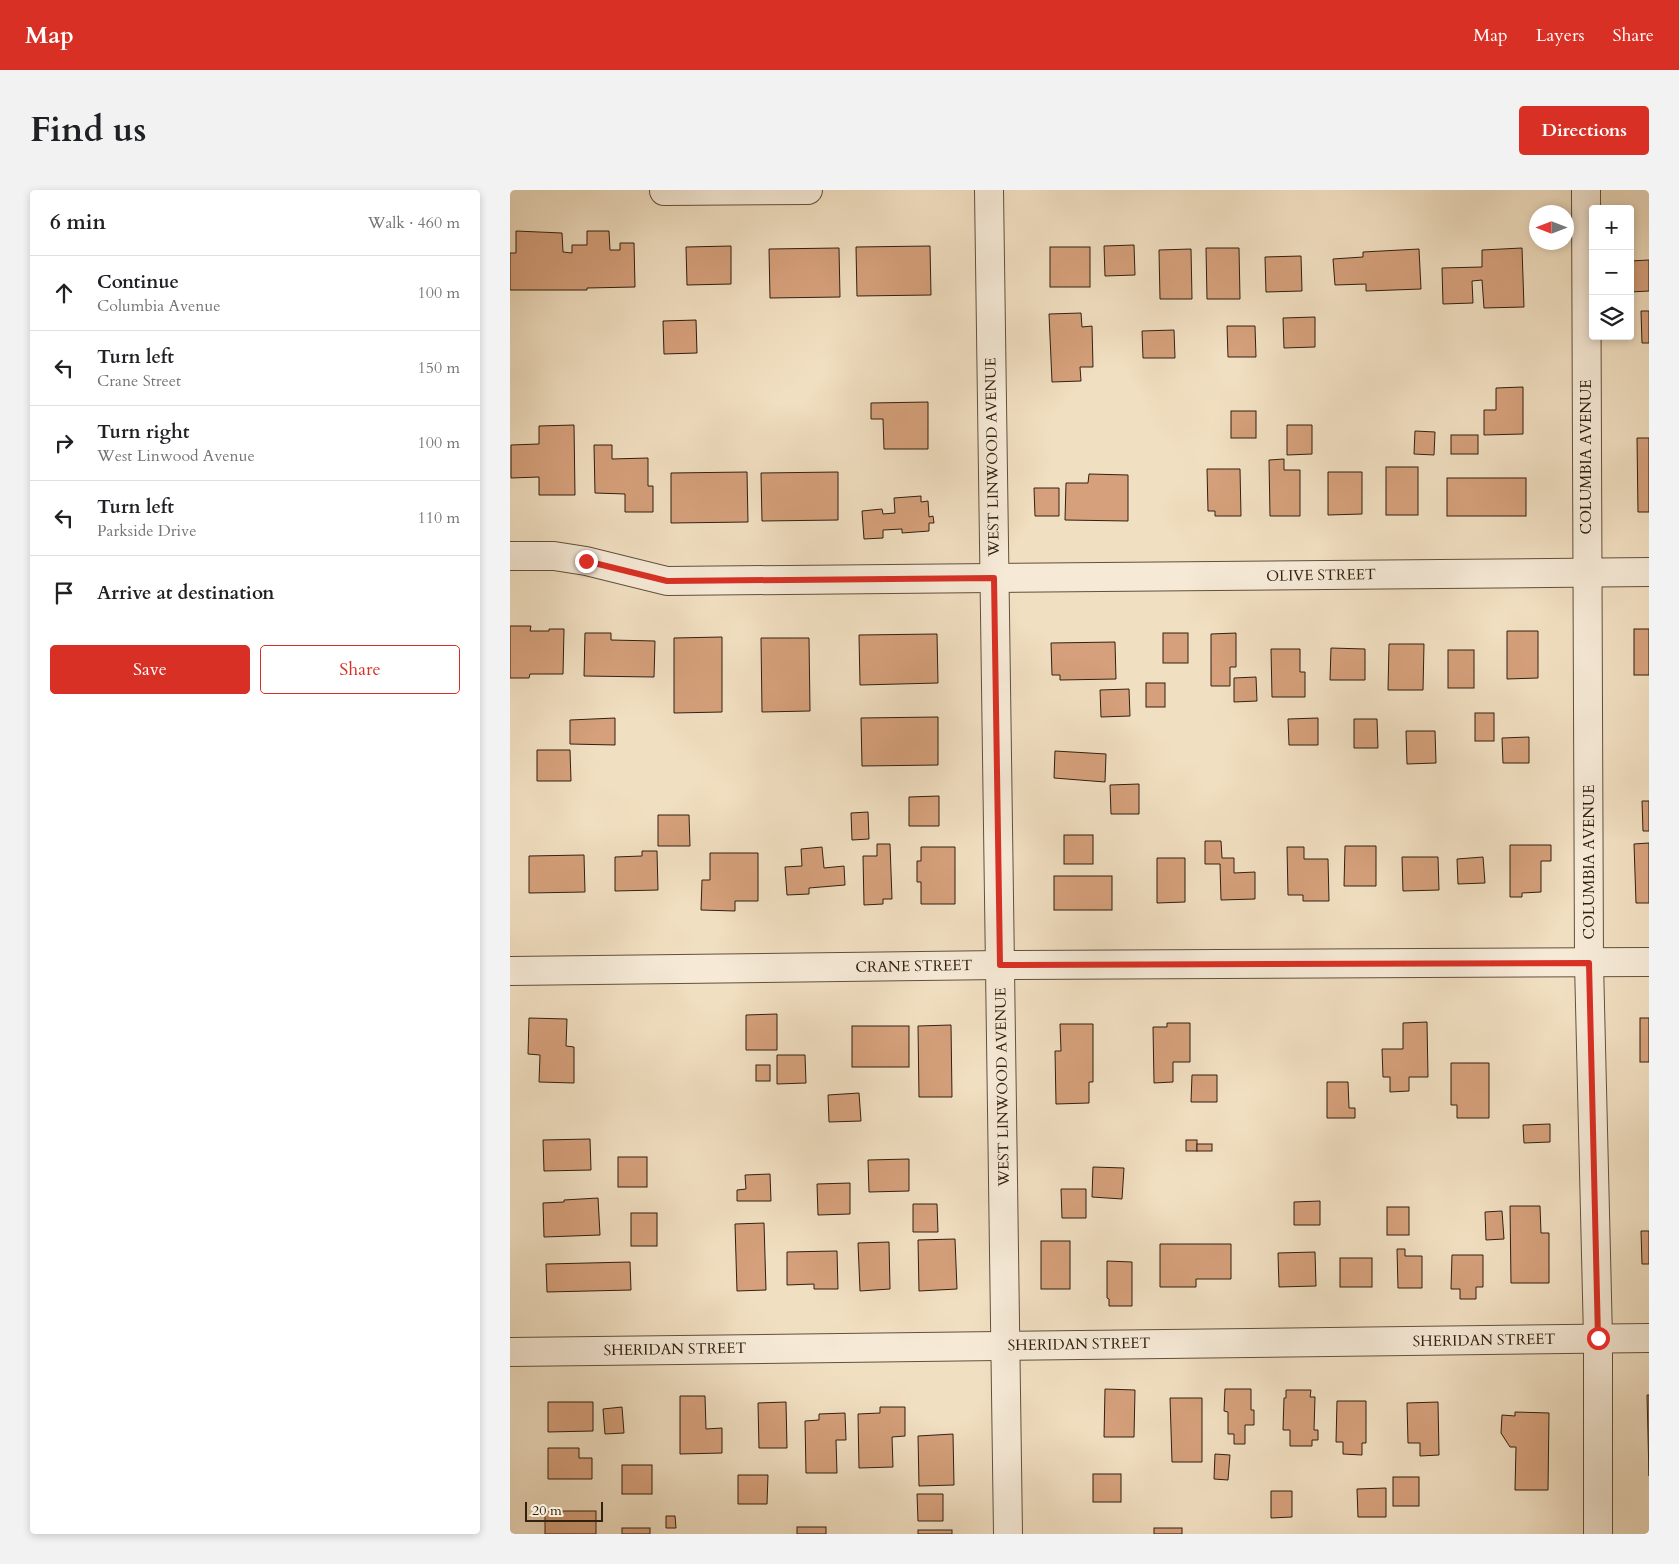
<!DOCTYPE html>
<html lang="en">
<head>
<meta charset="utf-8">
<style>
  body { margin:0; font-family:Cardo,serif; background:#f2f2f2; color:#202124 }
  .controls { position:absolute; right:15px; top:15px; display:grid; overflow:hidden; border-radius:5px; box-shadow:0 2px 8px #0003 }
  .controls button { width:45px; height:45px; display:grid; place-items:center; padding:0; border:0; border-bottom:1px solid #e0e0e0; background:#fff; color:#202124; font:25px sans-serif }
  .compass { position:absolute; left:1019px; top:15px; width:45px; height:45px; border-radius:50%; background:#fff; box-shadow:0 2px 8px #0003; rotate:270deg }
  .scale { position:absolute; left:15px; bottom:12px; width:78px; box-sizing:border-box; padding-left:5px; border:2px solid #322010; border-top:0; font-size:14px; line-height:18px; white-space:nowrap; color:#322010; -webkit-text-stroke:4px #f6ead7; paint-order:stroke }
  .stop { position:absolute; width:15px; height:15px; margin:-11px; border:4px solid #d93025; border-radius:50%; background:#fff }
  .stop.end { background:#d93025; border-color:#fff; box-shadow:0 1px 5px #0008 }
  .list { margin:0; padding:0; list-style:none }
  h2 { display:flex; justify-content:space-between; align-items:center; height:65px; margin:0; padding:0 20px; font-size:21px }
  h2 small { font-size:16px; font-weight:400; color:#757577 }
  .list li { display:grid; grid-template-columns:32px 1fr auto; gap:15px; align-items:center; box-sizing:border-box; height:75px; padding:0 20px; border-top:1px solid #e0e0e0 }
  .list b { display:block; font-size:19px; white-space:nowrap }
  .list p { margin:0; font-size:16px; white-space:nowrap; color:#757577 }
  .list em { font-size:16px; font-style:normal; color:#757577 }
  .actions { display:flex; gap:10px; padding:15px 20px }
  .actions a { flex:1; padding:11px 0; border:1px solid #d93025; border-radius:5px; text-align:center; font-size:18px; color:#d93025 }
  .actions .main { background:#d93025; color:#fff }
  .icon { flex:none; width:28px; height:28px; fill:none; stroke:currentColor; stroke-width:2; stroke-linecap:round; stroke-linejoin:round }
  .map { position:relative; flex:none; width:1139px; height:1344px; overflow:hidden; border-radius:5px }
  header { display:flex; align-items:center; gap:30px; box-sizing:border-box; height:70px; padding:0 25px; background:#d93025; color:#fff }
  header strong { font-size:24px }
  nav { display:flex; gap:28px; margin-inline-start:auto; font-size:18px }
  .intro { display:flex; align-items:center; justify-content:space-between; box-sizing:border-box; height:120px; padding:0 30px }
  h1 { margin:0; font-size:35px }
  .button { padding:12px 22px; border-radius:5px; background:#d93025; color:#fff; font-size:18px; font-weight:700 }
  main { display:flex; gap:30px; padding:0 30px }
  aside { flex:1; background:#fff; border-radius:5px; box-shadow:0 2px 8px #0003 }
  .map>svg:first-child { display:block }
  .building { fill:#d5a07b; stroke:#322010 }
  .lines { fill:none; stroke-linecap:round; stroke-linejoin:round }
  .minor-casing { stroke:#62503c; stroke-width:30 }
  .minor { stroke:#f6ead7; stroke-width:28 }
  .route { stroke:#d93025; stroke-width:6 }
  .labels { text-anchor:middle; stroke-width:5; stroke-linejoin:round; paint-order:stroke }
  .street-label { font-size:15px; fill:#322010; stroke:#f6ead7 }
</style>
</head>
<body>
<header>
<strong>Map</strong>
<nav><a>Map</a><a>Layers</a><a>Share</a></nav>
</header>
<div class="intro"><h1>Find us</h1><a class="button">Directions</a></div>
<main>
<aside>
<h2>6 min<small>Walk · 460 m</small></h2>
<ul class="list">
<li><svg class="icon" aria-label="ahead" viewBox="0 0 24 24"><path d="M12 20V5M6 11l6-6 6 6"/></svg><div><b>Continue</b><p>Columbia Avenue</p></div><em>100 m</em></li>
<li><svg class="icon" aria-label="left" viewBox="0 0 24 24"><path d="M17 20v-9H6M10 6l-5 5 5 5"/></svg><div><b>Turn left</b><p>Crane Street</p></div><em>150 m</em></li>
<li><svg class="icon" aria-label="right" viewBox="0 0 24 24"><path d="M7 20v-9h11M14 6l5 5-5 5"/></svg><div><b>Turn right</b><p>West Linwood Avenue</p></div><em>100 m</em></li>
<li><svg class="icon" aria-label="left" viewBox="0 0 24 24"><path d="M17 20v-9H6M10 6l-5 5 5 5"/></svg><div><b>Turn left</b><p>Parkside Drive</p></div><em>110 m</em></li>
<li><svg class="icon" aria-label="arrive" viewBox="0 0 24 24"><path d="M6 21V4h12l-3 4 3 4H6"/></svg><div><b>Arrive at destination</b></div></li>
</ul>
<div class="actions"><a class="main">Save</a><a>Share</a></div>
</aside>
<div class="map">
<svg width="1139" height="1344" viewBox="0 0 1139 1344">
  <rect width="100%" height="100%" fill="#f1dfc1"/>
  <filter id="stains"><feTurbulence type="fractalNoise" baseFrequency=".004" numOctaves="4"/><feColorMatrix values="0 0 0 0 .2 0 0 0 0 .09 0 0 0 0 .02 0 0 0 .5 -.17"/></filter>
  <radialGradient id="worn" r=".72"><stop offset=".6" stop-color="#630" stop-opacity="0"/><stop offset="1" stop-color="#630" stop-opacity=".3"/></radialGradient>
  <g class="building">
    <polygon points="6,41 52,43 53,62 62,63 62,55 77,55 77,41 99,41 100,60 110,60 110,53 124,53 125,97 77,98 77,100 0,100 0,63 6,63"/>
    <polygon points="624,55 625,85 595,86 594,56"/>
    <polygon points="221,56 221,94 177,95 176,57"/>
    <polygon points="420,56 421,105 347,106 346,57"/>
    <rect x="540" y="57" width="40" height="40"/>
    <polygon points="329,58 330,107 260,108 259,59"/>
    <polygon points="696,58 729,58 730,109 697,109"/>
    <polygon points="1012,58 1014,117 974,118 972,90 962,91 963,113 933,114 932,78 972,77 972,60"/>
    <polygon points="681,59 682,109 650,109 649,60"/>
    <polygon points="909,59 911,99 856,101 856,94 825,95 823,69 853,67 853,62"/>
    <polygon points="791,66 792,101 756,102 755,67"/>
    <polygon points="1139,70 1139,101 1120,102 1120,71"/>
    <polygon points="1131,121 1139,121 1139,153 1132,153"/>
    <polygon points="571,123 572,137 582,136 583,177 570,177 571,191 542,192 539,124"/>
    <polygon points="805,127 805,157 774,158 773,128"/>
    <polygon points="186,130 187,163 154,164 153,131"/>
    <polygon points="717,136 745,136 746,167 718,167"/>
    <polygon points="664,140 665,168 633,168 632,141"/>
    <polygon points="1013,197 1013,244 974,245 974,220 986,220 986,198"/>
    <polygon points="418,212 418,259 374,259 373,229 361,229 361,213"/>
    <rect x="721" y="221" width="25" height="27"/>
    <polygon points="64,235 65,305 29,305 29,287 1,288 1,255 29,254 29,236"/>
    <polygon points="777,235 802,235 802,264 777,265"/>
    <polygon points="905,241 925,242 924,265 904,264"/>
    <rect x="941" y="245" width="27" height="19"/>
    <polygon points="1127,248 1139,248 1139,322 1128,322"/>
    <polygon points="84,255 102,255 102,269 138,268 138,296 143,296 143,322 115,322 115,304 85,303"/>
    <polygon points="774,269 774,280 790,280 790,326 760,326 759,270"/>
    <rect x="876" y="277" width="32" height="48"/>
    <polygon points="697,279 730,279 731,326 705,326 705,321 698,321"/>
    <polygon points="237,282 238,332 161,333 161,283"/>
    <polygon points="328,282 328,330 252,331 251,283"/>
    <polygon points="818,282 852,282 852,324 818,325"/>
    <polygon points="579,284 618,285 618,331 555,330 556,293 578,293"/>
    <rect x="937" y="288" width="79" height="38"/>
    <polygon points="524,298 549,298 549,326 525,326"/>
    <polygon points="411,306 411,312 418,311 419,327 423,326 424,333 419,333 419,341 392,343 392,339 373,340 373,348 354,349 352,321 372,319 373,324 385,323 384,308"/>
    <polygon points="0,436 21,436 20,441 39,441 39,439 54,439 53,484 20,484 19,488 0,488"/>
    <rect x="1124" y="439" width="15" height="46"/>
    <polygon points="997,441 1028,441 1028,488 997,489"/>
    <polygon points="75,443 101,443 101,450 145,451 144,487 74,486"/>
    <rect x="653" y="443" width="25" height="30"/>
    <polygon points="726,443 726,477 720,477 720,496 701,496 701,444"/>
    <polygon points="427,444 428,493 350,495 349,445"/>
    <polygon points="212,447 212,522 164,523 164,448"/>
    <polygon points="251,448 299,448 300,521 252,522"/>
    <polygon points="605,452 606,489 550,490 550,485 542,485 541,453"/>
    <polygon points="879,454 914,454 913,500 878,500"/>
    <polygon points="821,458 855,459 855,490 820,490"/>
    <polygon points="761,459 790,459 790,482 795,482 795,507 762,507"/>
    <rect x="938" y="460" width="26" height="38"/>
    <polygon points="746,487 747,511 724,512 724,488"/>
    <rect x="636" y="493" width="19" height="24"/>
    <polygon points="619,499 620,526 591,527 590,500"/>
    <rect x="965" y="523" width="19" height="28"/>
    <polygon points="428,527 428,575 352,576 351,528"/>
    <polygon points="105,528 105,555 60,554 60,530"/>
    <polygon points="808,528 808,555 779,555 778,529"/>
    <polygon points="844,529 867,529 868,558 844,558"/>
    <polygon points="896,541 925,541 926,573 897,574"/>
    <polygon points="1019,547 1019,573 993,573 992,548"/>
    <polygon points="27,560 60,560 61,591 27,591"/>
    <polygon points="545,561 596,564 595,592 544,588"/>
    <polygon points="629,594 629,624 601,624 600,595"/>
    <polygon points="429,606 429,636 399,636 399,607"/>
    <polygon points="1132,611 1139,611 1139,641 1133,641"/>
    <polygon points="358,622 359,649 342,650 341,623"/>
    <polygon points="148,625 179,625 180,656 148,656"/>
    <rect x="554" y="645" width="29" height="29"/>
    <polygon points="695,651 711,651 712,668 724,668 724,683 745,682 745,709 711,710 710,674 695,674"/>
    <polygon points="1139,653 1139,713 1126,713 1124,654"/>
    <polygon points="367,654 380,654 382,709 373,709 373,714 354,715 353,666 367,666"/>
    <polygon points="1000,655 1041,655 1041,671 1031,671 1031,702 1012,703 1012,707 1000,707"/>
    <polygon points="835,656 866,656 866,696 834,696"/>
    <polygon points="312,657 314,678 334,676 335,695 299,698 299,704 277,705 275,677 292,676 291,659"/>
    <polygon points="411,657 445,657 445,714 411,714 411,692 407,692 407,671 411,671"/>
    <polygon points="777,657 794,657 794,669 818,669 819,711 793,711 793,705 778,705"/>
    <polygon points="132,661 147,661 148,700 105,701 105,667 132,666"/>
    <polygon points="200,663 248,663 248,711 225,711 225,721 191,720 192,690 200,690"/>
    <polygon points="74,665 75,702 19,703 19,666"/>
    <polygon points="892,667 928,667 929,700 893,701"/>
    <polygon points="973,667 975,693 948,694 947,669"/>
    <polygon points="647,668 675,668 675,712 647,713"/>
    <rect x="544" y="686" width="58" height="34"/>
    <polygon points="267,824 267,860 236,860 236,825"/>
    <polygon points="19,828 57,829 56,856 64,857 64,893 29,892 30,865 18,864"/>
    <rect x="1130" y="828" width="9" height="44"/>
    <polygon points="917,832 918,887 899,887 899,901 880,902 880,887 873,887 872,859 893,859 893,833"/>
    <polygon points="657,833 680,833 680,872 663,872 663,892 644,893 643,837 657,837"/>
    <polygon points="550,834 583,834 583,892 579,892 579,913 546,914 545,861 551,861"/>
    <polygon points="441,835 442,907 409,907 408,836"/>
    <rect x="342" y="836" width="57" height="41"/>
    <polygon points="267,865 295,865 296,893 267,894"/>
    <polygon points="941,873 979,873 979,928 947,928 947,915 941,915"/>
    <rect x="246" y="875" width="14" height="16"/>
    <polygon points="682,885 707,885 707,912 681,912"/>
    <polygon points="817,892 838,892 839,918 845,918 845,928 817,928"/>
    <polygon points="349,903 351,931 319,932 318,905"/>
    <polygon points="1040,934 1040,952 1014,953 1013,935"/>
    <polygon points="80,949 81,980 34,981 33,950"/>
    <rect x="676" y="950" width="11" height="11"/>
    <rect x="687" y="954" width="15" height="7"/>
    <rect x="108" y="967" width="29" height="30"/>
    <polygon points="399,969 399,1001 359,1002 358,970"/>
    <polygon points="583,977 614,978 612,1009 582,1007"/>
    <polygon points="260,984 261,1011 227,1011 227,1000 236,999 235,985"/>
    <polygon points="340,993 340,1024 308,1025 307,994"/>
    <polygon points="551,999 576,999 576,1028 552,1028"/>
    <polygon points="88,1008 90,1045 34,1047 33,1013 54,1012 54,1010"/>
    <polygon points="810,1011 810,1035 784,1035 784,1012"/>
    <polygon points="403,1014 427,1014 428,1042 403,1042"/>
    <polygon points="1000,1016 1030,1016 1031,1043 1039,1043 1039,1093 1001,1093"/>
    <rect x="877" y="1017" width="22" height="28"/>
    <polygon points="992,1021 994,1049 976,1050 975,1022"/>
    <rect x="121" y="1023" width="26" height="33"/>
    <polygon points="254,1033 256,1100 227,1101 225,1034"/>
    <polygon points="1131,1041 1139,1041 1139,1074 1132,1074"/>
    <polygon points="445,1049 447,1099 409,1101 408,1050"/>
    <rect x="531" y="1051" width="29" height="48"/>
    <polygon points="379,1052 380,1099 350,1101 348,1053"/>
    <polygon points="650,1054 721,1054 721,1089 686,1089 686,1097 650,1097"/>
    <polygon points="887,1059 895,1059 895,1066 912,1066 912,1098 888,1098"/>
    <polygon points="327,1061 328,1099 304,1099 304,1094 277,1095 277,1062"/>
    <polygon points="805,1062 806,1096 769,1097 768,1063"/>
    <polygon points="942,1065 973,1065 973,1097 966,1097 966,1109 950,1109 950,1099 941,1099"/>
    <rect x="830" y="1068" width="32" height="29"/>
    <polygon points="597,1071 622,1072 622,1116 599,1116 599,1109 597,1108"/>
    <polygon points="120,1072 121,1100 37,1102 36,1074"/>
    <polygon points="595,1199 625,1200 624,1247 594,1247"/>
    <polygon points="715,1199 741,1199 741,1220 744,1220 744,1235 735,1235 735,1254 724,1254 724,1244 718,1244 718,1222 714,1221"/>
    <polygon points="776,1200 801,1200 800,1207 805,1207 804,1240 808,1240 808,1250 802,1250 802,1256 780,1256 780,1240 773,1240 774,1208 776,1208"/>
    <polygon points="1137,1205 1139,1205 1139,1286"/>
    <polygon points="170,1206 195,1206 196,1239 212,1238 212,1263 170,1264"/>
    <polygon points="660,1208 692,1208 692,1272 662,1272"/>
    <polygon points="827,1211 856,1211 856,1253 852,1253 852,1265 833,1264 833,1252 826,1252"/>
    <polygon points="38,1212 83,1212 83,1241 38,1242"/>
    <polygon points="276,1212 277,1258 249,1258 248,1213"/>
    <polygon points="928,1212 929,1265 910,1266 910,1253 898,1253 897,1213"/>
    <polygon points="112,1217 114,1243 95,1244 93,1219"/>
    <polygon points="370,1217 395,1217 395,1246 382,1247 383,1277 349,1278 348,1224 370,1223"/>
    <polygon points="1005,1222 1039,1223 1038,1300 1005,1300 1006,1257 1000,1257 991,1243 992,1225 1005,1226"/>
    <polygon points="335,1223 336,1250 326,1250 327,1283 296,1283 295,1231 309,1230 309,1224"/>
    <polygon points="443,1244 444,1295 409,1296 408,1246"/>
    <polygon points="38,1258 69,1258 69,1268 82,1268 82,1289 38,1289"/>
    <polygon points="705,1264 720,1265 718,1290 704,1289"/>
    <rect x="112" y="1275" width="30" height="29"/>
    <rect x="583" y="1284" width="28" height="28"/>
    <polygon points="228,1285 258,1285 257,1314 228,1314"/>
    <rect x="883" y="1287" width="26" height="29"/>
    <polygon points="876,1298 876,1327 848,1327 847,1299"/>
    <polygon points="761,1301 782,1301 782,1327 761,1328"/>
    <polygon points="407,1304 433,1304 433,1331 408,1331"/>
    <rect x="35" y="1321" width="51" height="23"/>
    <polygon points="156,1326 165,1326 166,1338 156,1338"/>
    <rect x="287" y="1337" width="29" height="7"/>
    <rect x="112" y="1338" width="28" height="6"/>
    <rect x="644" y="1338" width="28" height="6"/>
    <rect x="408" y="1340" width="34" height="4"/>
  </g>
  <g class="lines">
    <g class="minor-casing">
      <g id="minor">
        <polyline points="479,0 498,1344"/>
        <polyline points="1076,0 1079,773 1088,1148 1088,1344"/>
        <polyline points="154,1 298,0"/>
        <polyline points="0,366 44,366 76,371 157,391 1139,382"/>
        <polyline points="0,781 490,775 1139,772"/>
        <polyline points="0,1162 1139,1148"/>
      </g>
    </g>
    <use href="#minor" class="minor"/>
  </g>
  <g class="lines">
    <polyline class="route" points="76,371 157,391 484,388 490,775 1079,773 1088,1148"/>
  </g>
  <g class="labels">
    <g class="street-label">
      <text transform="translate(482 267) rotate(-91)" y="5">WEST LINWOOD AVENUE</text>
      <text transform="translate(1076 267) rotate(-90)" y="5">COLUMBIA AVENUE</text>
      <text transform="translate(811 385) rotate(-1)" y="5">OLIVE STREET</text>
      <text transform="translate(1079 672) rotate(-90)" y="5">COLUMBIA AVENUE</text>
      <text transform="translate(404 776) rotate(-1)" y="5">CRANE STREET</text>
      <text transform="translate(492 897) rotate(-91)" y="5">WEST LINWOOD AVENUE</text>
      <text transform="translate(974 1150) rotate(-1)" y="5">SHERIDAN STREET</text>
      <text transform="translate(569 1154) rotate(-1)" y="5">SHERIDAN STREET</text>
      <text transform="translate(165 1159) rotate(-1)" y="5">SHERIDAN STREET</text>
    </g>
  </g>
  <rect width="100%" height="100%" filter="url(#stains)"/>
  <rect width="100%" height="100%" fill="url(#worn)"/>
</svg>
<div class="controls">
<button>+</button>
<button>−</button>
<button><svg class="icon" aria-label="layers" viewBox="0 0 24 24"><path d="M12 4l9 5-9 5-9-5zM3 14l9 5 9-5"/></svg></button>
</div>
<svg class="compass" viewBox="-18 -18 36 36"><path d="M0-13l5 13h-10z" fill="#e53935"/><path d="M0 13l5-13h-10z" fill="#757577"/></svg>
<div class="scale">20 m</div>
<div class="stop" style="left:1088px;top:1148px"></div>
<div class="stop end" style="left:76px;top:371px"></div>
</div>
</main>
</body>
</html>
